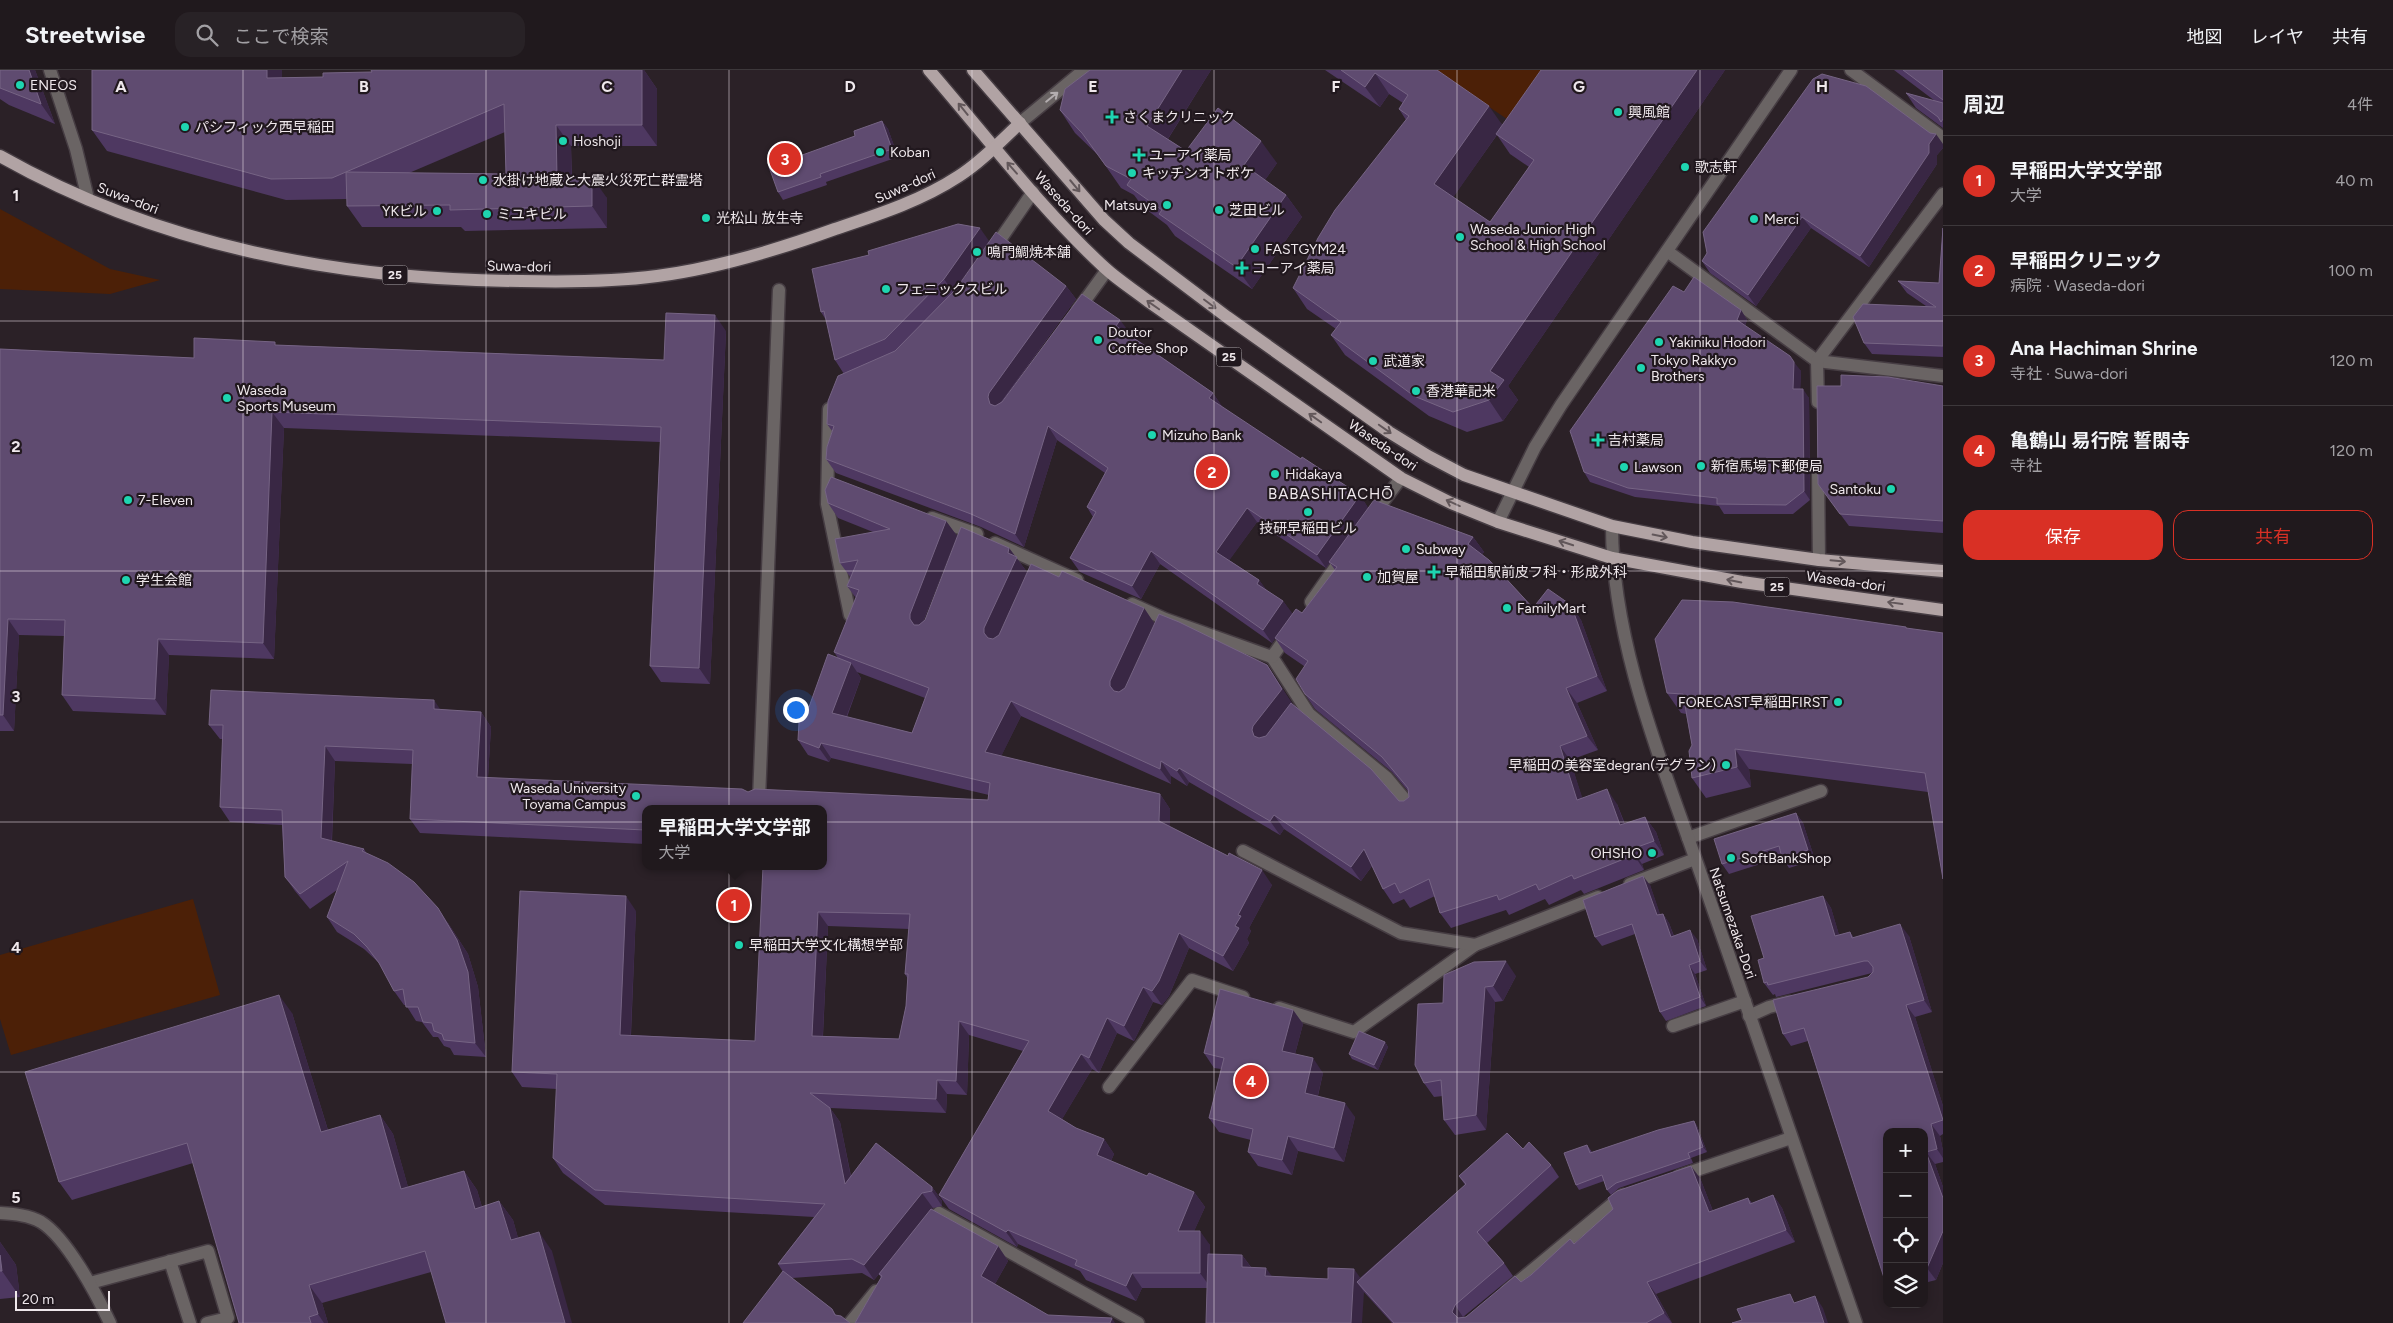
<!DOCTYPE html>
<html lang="ja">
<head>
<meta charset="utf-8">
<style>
  body { margin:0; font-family:Figtree,"Noto Sans JP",sans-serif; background:#282226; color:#f1f3f6 }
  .controls { position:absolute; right:15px; bottom:15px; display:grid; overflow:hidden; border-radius:10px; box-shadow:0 2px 12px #0003 }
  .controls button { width:45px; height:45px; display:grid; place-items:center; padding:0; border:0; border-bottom:1px solid #3d383b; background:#20191d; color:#f1f3f6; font:25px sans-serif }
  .scale { position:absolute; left:15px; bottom:12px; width:95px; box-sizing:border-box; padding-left:5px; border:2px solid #efe8ec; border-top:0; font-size:14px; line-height:18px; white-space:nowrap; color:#efe8ec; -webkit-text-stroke:4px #21181e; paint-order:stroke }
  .you { position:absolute; left:795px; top:639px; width:18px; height:18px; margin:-12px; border:4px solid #fff; border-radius:50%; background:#1a73e8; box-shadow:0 0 0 8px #1a73e833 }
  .badge { display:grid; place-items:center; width:32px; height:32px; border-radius:50%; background:#d93025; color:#fff; font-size:16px; font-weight:700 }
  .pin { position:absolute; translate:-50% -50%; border:2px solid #fff; box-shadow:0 1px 5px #0006 }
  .popup { position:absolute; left:642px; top:735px; width:185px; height:65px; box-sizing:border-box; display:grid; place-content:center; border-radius:10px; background:#20191d; filter:drop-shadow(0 1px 4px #0005); font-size:16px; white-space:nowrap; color:#a2a0a4 }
  .popup b { font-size:19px; color:#f1f3f6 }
  .popup::after { content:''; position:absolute; left:50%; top:100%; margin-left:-10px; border:10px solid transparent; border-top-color:#20191d }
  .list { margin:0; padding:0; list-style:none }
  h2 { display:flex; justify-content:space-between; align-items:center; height:65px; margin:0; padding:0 20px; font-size:21px }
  h2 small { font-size:16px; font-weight:400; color:#a2a0a4 }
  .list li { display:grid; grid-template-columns:32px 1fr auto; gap:15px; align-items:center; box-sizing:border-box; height:90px; padding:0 20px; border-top:1px solid #3d383b }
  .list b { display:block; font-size:19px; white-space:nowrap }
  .list p { margin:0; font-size:16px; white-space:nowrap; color:#a2a0a4 }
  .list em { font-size:16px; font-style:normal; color:#a2a0a4 }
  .actions { display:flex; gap:10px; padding:15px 20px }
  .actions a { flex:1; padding:11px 0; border:1px solid #d93025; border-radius:15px; text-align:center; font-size:18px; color:#d93025 }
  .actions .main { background:#d93025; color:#fff }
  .icon { flex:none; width:28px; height:28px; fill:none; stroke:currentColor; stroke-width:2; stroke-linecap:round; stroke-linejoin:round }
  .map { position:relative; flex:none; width:1943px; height:1253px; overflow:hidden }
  header { display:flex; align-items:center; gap:30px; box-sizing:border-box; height:70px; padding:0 25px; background:#20191d; border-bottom:1px solid #3d383b }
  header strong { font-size:24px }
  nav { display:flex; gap:28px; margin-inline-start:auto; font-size:18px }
  .search { width:350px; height:45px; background:#282226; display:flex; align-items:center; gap:12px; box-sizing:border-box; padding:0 18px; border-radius:15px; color:#a2a0a4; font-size:19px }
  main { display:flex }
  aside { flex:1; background:#20191d }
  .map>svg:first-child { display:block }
  .green { fill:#4c2007 }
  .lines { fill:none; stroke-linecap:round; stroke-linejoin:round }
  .service-casing { stroke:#463d43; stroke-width:15 }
  .pedestrian-casing { stroke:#463d43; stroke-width:15 }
  .minor-casing { stroke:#463d43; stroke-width:15 }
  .tertiary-casing { stroke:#463d43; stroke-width:15 }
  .primary-casing { stroke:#463d43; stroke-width:15 }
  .service { stroke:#6a6464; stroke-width:12 }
  .pedestrian { stroke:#6a6464; stroke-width:12 }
  .minor { stroke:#6a6464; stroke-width:12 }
  .tertiary { stroke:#6a6464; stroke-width:12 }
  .primary { stroke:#b1a3a4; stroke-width:12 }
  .wall { fill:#4e3861; fill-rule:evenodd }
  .shaded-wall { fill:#392744 }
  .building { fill:#5f4b70; stroke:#766484; fill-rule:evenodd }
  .oneway { stroke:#b3adaf }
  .oneway2 { stroke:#62575a }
  .grid { fill:none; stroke:#efe8ec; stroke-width:1; stroke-opacity:0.55 }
  .poi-dot { fill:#1ed5b0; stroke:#21181e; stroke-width:2 }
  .labels { text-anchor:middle; stroke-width:4.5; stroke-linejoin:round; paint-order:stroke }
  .shield { fill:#21181e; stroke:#b1aaae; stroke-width:1 }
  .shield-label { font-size:12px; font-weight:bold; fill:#efe8ec }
  .poi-label { font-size:14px; fill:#efe8ec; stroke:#21181e; text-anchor:start }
  .street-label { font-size:14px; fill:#efe8ec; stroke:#21181e }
  .neighbourhood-label { font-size:15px; letter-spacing:1px; fill:#efe8ec; stroke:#21181e }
  .grid-label { font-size:16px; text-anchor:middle; font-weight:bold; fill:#efe8ec; stroke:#21181e; stroke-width:4.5; stroke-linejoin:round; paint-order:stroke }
</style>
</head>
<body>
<header>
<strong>Streetwise</strong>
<div class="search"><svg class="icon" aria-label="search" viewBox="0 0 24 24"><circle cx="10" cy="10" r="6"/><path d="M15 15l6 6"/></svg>ここで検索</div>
<nav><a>地図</a><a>レイヤ</a><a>共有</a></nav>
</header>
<main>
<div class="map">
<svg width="1943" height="1253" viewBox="0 0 1943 1253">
  <rect width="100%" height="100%" fill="#2b2127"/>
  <g class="green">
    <polygon points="1434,0 1559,0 1507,49"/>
    <polygon points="0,139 110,199 160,210 110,224 0,219"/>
    <polygon points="193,829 220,925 11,985 0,949 0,885"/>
  </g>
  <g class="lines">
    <g class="service-casing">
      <g id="service">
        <polyline points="993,180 1033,122"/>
        <polyline points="1078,240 1107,200"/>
        <polyline points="829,339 827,434 850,545"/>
        <polyline points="1272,587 1309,644 1387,708 1412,738"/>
        <polyline points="1688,768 1821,721"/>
        <polyline points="1279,938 1354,962 1475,875"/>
        <polyline points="1749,946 1769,937 1789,932"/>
        <polyline points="1673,956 1745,931"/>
        <polyline points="1109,1017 1192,910 1243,927"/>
        <polyline points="170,1191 190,1253"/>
        <polyline points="90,1213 208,1181 228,1248 207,1253"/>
      </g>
    </g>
    <g class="pedestrian-casing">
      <polyline id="pedestrian" points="759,729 779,220"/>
    </g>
    <g class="minor-casing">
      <g id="minor">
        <polyline points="50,0 76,79 88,129"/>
        <polyline points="1851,0 1943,68"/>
        <polyline points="1020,53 1084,0"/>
        <polyline points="1667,181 1817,291 1943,306"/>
        <polyline points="1818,332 1817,291 1943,124"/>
        <polyline points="1818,399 1819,490"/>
        <polyline points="1373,445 1401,408"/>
        <polyline points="932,448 977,464"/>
        <polyline points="995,473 1077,510"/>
        <polyline points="1311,532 1344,485"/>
        <polyline points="1132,534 1165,549 1272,587 1289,563"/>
        <polyline points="1243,781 1401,863 1475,875 1598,827"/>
        <polyline points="1630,814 1695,789"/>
        <polyline points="1679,1106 1791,1068"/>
        <polyline points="928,1157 939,1143 1138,1253"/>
        <polyline points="1507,1221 1623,1125"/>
        <polyline points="850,1253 876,1221"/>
      </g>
    </g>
    <g class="tertiary-casing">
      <g id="tertiary">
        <polyline points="1498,452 1535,377 1561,335 1791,0"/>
        <path d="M1612 456C1612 578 1666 702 1705 816 1755 962 1805 1108 1856 1253"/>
        <path d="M0 1143C14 1144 29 1145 41 1152 67 1168 97 1225 110 1253"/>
      </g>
    </g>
    <g class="primary-casing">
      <g id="primary">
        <path d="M929 0C987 67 1040 138 1105 198 1118 210 1134 220 1148 231L1401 408 1451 433 1498 452 1612 488 1742 512 1943 540"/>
        <polyline points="973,0 1104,150 1129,173 1227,247 1389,362 1428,386 1464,405 1612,456 1692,472 1819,490 1943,501"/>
        <path d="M0 86C159 176 341 210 521 211 566 212 612 212 657 206 718 198 777 180 835 159 877 145 921 131 959 106 981 92 1001 71 1020 53"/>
      </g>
    </g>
    <use href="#service" class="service"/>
    <use href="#pedestrian" class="pedestrian"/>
    <use href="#minor" class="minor"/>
    <use href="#tertiary" class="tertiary"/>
    <use href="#primary" class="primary"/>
  </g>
  <g class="wall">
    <polygon points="0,0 35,0 55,54 9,35 0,29"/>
    <path d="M282 0V8L323 7 372 2 371 0H644L657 19V76H571L572 107 607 128V158L465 161 461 157H362L347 136V129L286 130 107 81 92 60ZM505 62 506 104 409 103Z"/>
    <polygon points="1090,0 1211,0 1168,69 1186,81 1277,93 1265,110 1286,125 1302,147 1252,219 1175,166 1167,155 1143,137 1134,125 1121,118 1098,85 1075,63 1060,40"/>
    <path d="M1325 0H1437L1503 55 1725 0 1508 316 1518 330 1503 351 1467 362 1429 346 1345 285 1331 265 1336 259 1307 239 1293 218 1406 50 1399 39 1403 33 1389 24 1380 37ZM1497 65 1510 84 1529 97 1490 152 1453 127Z"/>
    <polygon points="1894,0 1943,0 1943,58 1916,38 1906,23 1935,31"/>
    <polygon points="882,51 888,59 898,87 826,112 827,115 783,130 778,122 855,66"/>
    <polygon points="1943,74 1943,78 1937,85 1937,94 1869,197 1811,158 1756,236 1710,203 1702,191"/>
    <polygon points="1943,158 1943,287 1872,284 1864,273 1926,236 1907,223 1898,211 1939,213"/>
    <path d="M989 171 953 222 1066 216 1076 229 1001 333 1130 263 1129 264 1213 323 1222 337 1301 389 1360 425 1368 438 1473 467 1484 482 1482 484 1533 538 1571 535 1581 550 1607 621 1577 633 1598 680 1570 690 1582 728 1617 734 1625 754 1645 747 1656 762 1664 785 1642 794 1644 800 1584 824 1581 820 1549 835 1545 829 1509 845 1506 840 1451 858 1440 843 1435 826 1410 838 1404 829 1393 834 1383 819 1372 796 1361 811 1284 759 1280 765 1189 712 1187 716 1171 706V714L1021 646 1001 686 1160 724 1170 739V757L1272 815 1249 858 1251 861 1247 869 1249 873 1233 901 1189 878 1169 926 1162 935 1153 932 1134 971 1117 963 1099 1003 1092 999 1062 1049 1076 1058 1104 1069 1114 1084 1111 1091 1147 1106 1194 1122 1205 1137 1194 1161 1210 1175V1184L1242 1185 1251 1197 1271 1206 1328 1209 1360 1208 1465 1115 1459 1106 1523 1079 1551 1095 1559 1107 1487 1173 1504 1193 1513 1206 1463 1247H1466L1521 1212 1574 1174 1700 1108 1713 1141 1748 1128 1752 1133 1773 1125 1782 1138 1795 1172 1656 1224 1672 1253H1392L1364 1222 1207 1218H1142L1136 1231 1086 1210 1080 1201 1018 1174 1017 1177 949 1139 939 1125 1023 981 969 965 967 1025 947 1024 946 1043 830 1038 840 1052 851 1106 932 1117 942 1131V1136L933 1138 931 1139 998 1176 1008 1191 995 1214 855 1253 881 1208 879 1204 874 1210 862 1203 792 1208 832 1239 836 1245 743 1253 783 1202 778 1194 814 1147 605 1135 563 1103 553 1088 557 1019 522 1017 512 1002 636 841 631 965 755 971 823 739H645V774L420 763 410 749 412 694 335 691 332 771 364 779 367 784 448 853 468 884 478 917 486 987 454 985 450 978 444 976 438 967H433L422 952 416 951 406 935H404L394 921 381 896 378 892 364 879 337 862 327 847 337 820 310 839 295 821 285 807 282 755 230 752 220 737 223 669H220L209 655 441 640 481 642 491 657 488 708 748 722 988 730 989 725 831 688 829 692 808 685 798 670 809 637 838 588 834 582 856 528 847 516 851 508 840 493 873 462 838 448 828 433 946 451 957 466 923 552 1009 478 1027 502 998 566 1059 507 1144 538 1154 553 1124 619 1267 595 1292 634 1399 731H1404L1409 727 1408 721 1392 702 1315 639 1305 624 1304 596 1285 583 1275 568 1272 573 1160 494 1141 529 1080 502 1070 488 1093 447 1087 437 1105 403 1057 370 1024 477 981 457 836 403 826 389 832 361 827 354 844 304 835 290 826 250 821 242ZM1257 452 1326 498 1330 493 1335 500 1302 543 1292 544 1283 531 1266 520 1259 510 1229 490ZM857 602 925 628 912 663 847 647 861 608ZM828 856 909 859 905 904 908 909 906 936 899 969 823 966Z"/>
    <polygon points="1684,222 1741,240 1747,250 1745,256 1801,301 1800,319 1809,328 1810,430 1793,444 1724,444 1719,436 1635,427 1590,412 1584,402"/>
    <polygon points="726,261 710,614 661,612 650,596 660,372 284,358 274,589 169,585 166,645 73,641 62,625 64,566 19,565 14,661 0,661 0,279 194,288 278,275 664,290"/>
    <polygon points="1943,316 1943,463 1849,456 1818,414"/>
    <polygon points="1906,557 1928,722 1749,699 1751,717 1706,728 1692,708 1692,675 1686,644 1681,643 1667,623"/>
    <polygon points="1796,743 1803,753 1815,790 1789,798 1782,787 1729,804 1722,794"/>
    <polygon points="1650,815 1660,845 1663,844 1669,853 1674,866 1697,869 1707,900 1695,904 1706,936 1666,951 1660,942 1635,864 1602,876 1595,867"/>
    <polygon points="1823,826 1831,838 1839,865 1850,862 1854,868 1909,866 1932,942 1915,947 1943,1036 1943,1064 1940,1066 1943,1081 1943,1092 1935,1094 1943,1117 1943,1193 1936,1210 1924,1213 1924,1062 1887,1062 1887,1214 1885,1211 1808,971 1791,976 1783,964 1868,907 1872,903 1776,927 1775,924 1773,925 1764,913 1764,888"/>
    <polygon points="1516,906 1503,931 1495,932 1486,1060 1455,1065 1444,1050 1443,1026 1434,1027 1424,1013 1443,933"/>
    <polygon points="1293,940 1303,954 1295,984 1323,1003 1318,1026 1355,1047 1344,1092 1298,1081 1292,1105 1258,1096 1248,1082 1251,1070 1219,1062 1209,1048 1221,999 1214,998 1204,983"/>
    <polygon points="292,943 328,1060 380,1045 393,1064 408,1117 464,1101 477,1120 482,1137 499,1131 513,1150 518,1168 552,1181 431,1202 322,1233 328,1253 239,1253 193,1093 72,1130 59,1112"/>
    <polygon points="1385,972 1388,977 1378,1000 1352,989 1349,984"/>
    <polygon points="1694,1051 1697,1056 1707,1082 1691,1088 1693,1093 1619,1118 1611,1125 1607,1120 1604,1111 1579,1120 1576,1115 1587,1075 1592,1082"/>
    <polygon points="0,1172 16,1195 20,1227 0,1229"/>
  </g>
  <g class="shaded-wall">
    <polygon points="29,0 35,0 55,54 41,34"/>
    <polygon points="267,0 282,0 282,29 267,8"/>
    <polygon points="642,0 644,0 657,19 657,76 642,55"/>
    <polygon points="1182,0 1211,0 1162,78 1147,56"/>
    <polygon points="1697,0 1725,0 1508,316 1518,330 1503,351 1489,330 1490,301"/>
    <polygon points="1375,3 1389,24 1380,37 1365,17"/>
    <polygon points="1489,36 1503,56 1448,135 1434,114"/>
    <polygon points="882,51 888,59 898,87 892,79"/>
    <polygon points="556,55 571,76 572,128 557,107"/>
    <polygon points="1936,64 1943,74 1943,78 1937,85 1937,94 1869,197 1860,186 1929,74"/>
    <polygon points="1261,71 1277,93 1260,117 1244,95"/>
    <polygon points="592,107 607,128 607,158 592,136"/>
    <polygon points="1286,125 1302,147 1252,219 1236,197"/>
    <polygon points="1802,147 1811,158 1756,236 1748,225"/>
    <polygon points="980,158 989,171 953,222 944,209"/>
    <polygon points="1066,216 1076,229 998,336 990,334 988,327 989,323"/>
    <polygon points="1741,240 1747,250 1743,260 1737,250"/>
    <polygon points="715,245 726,261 710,614 699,598"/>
    <polygon points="1120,250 1130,263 1126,269 1116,256"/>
    <polygon points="1794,292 1801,301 1800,328 1793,319"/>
    <polygon points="1803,319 1809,328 1810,430 1804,421"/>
    <polygon points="1213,323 1222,336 1218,342 1209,328"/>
    <polygon points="272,342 284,358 274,589 263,573"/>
    <polygon points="1048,356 1057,370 1024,477 1015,464"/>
    <polygon points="1360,425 1369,439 1326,498 1317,485"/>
    <polygon points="1247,438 1257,452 1226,495 1216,482"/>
    <polygon points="946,451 957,466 920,559 920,564 910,549 910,544"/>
    <polygon points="1473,467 1484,482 1478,489 1468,474"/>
    <polygon points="1009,478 1027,502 995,573 994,577 984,563 984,558"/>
    <polygon points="1151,481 1160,494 1141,529 1132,516"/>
    <polygon points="1259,510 1269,523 1257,514"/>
    <polygon points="1283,531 1293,544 1272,573 1263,560"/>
    <polygon points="1571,535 1581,550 1607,621 1597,606"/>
    <polygon points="1144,538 1154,553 1121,626 1120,630 1110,616 1110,611"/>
    <polygon points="8,549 19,565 14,661 3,645"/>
    <polygon points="158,569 169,585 166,645 155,629"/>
    <polygon points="851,593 861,608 842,658 832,643"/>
    <polygon points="1267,595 1292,633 1263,670 1254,666 1252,660"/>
    <polygon points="1566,618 1577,633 1598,680 1587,666"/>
    <polygon points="434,630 444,645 434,639"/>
    <polygon points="1011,631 1021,646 996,697 985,682"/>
    <polygon points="481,642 491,657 487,722 477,707"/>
    <polygon points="821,673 831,688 829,692 819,678"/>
    <polygon points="325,676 335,691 331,783 321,768"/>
    <polygon points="1560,676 1570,690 1588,745 1577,730"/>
    <polygon points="1735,679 1749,699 1751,717 1737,697"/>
    <polygon points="1161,691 1171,706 1171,714 1160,699"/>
    <polygon points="1179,698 1189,712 1187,716 1177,701"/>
    <polygon points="1607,719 1617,734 1630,770 1620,755"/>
    <polygon points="1160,724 1170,739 1170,766 1159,751"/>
    <polygon points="1796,743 1803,753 1815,790 1808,780"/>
    <polygon points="1274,745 1284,759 1280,765 1270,751"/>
    <polygon points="1645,747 1656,762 1664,785 1654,771"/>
    <polygon points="1364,779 1374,793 1361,811 1351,797"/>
    <polygon points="1632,779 1642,794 1644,800 1634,785"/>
    <polygon points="1262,800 1272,815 1249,858 1251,861 1247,869 1249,873 1233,901 1223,886 1235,856 1238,845"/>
    <polygon points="1643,806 1650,815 1664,855 1657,845"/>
    <polygon points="626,826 636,841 630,979 620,965"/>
    <polygon points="1823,826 1831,838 1843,878 1835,866"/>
    <polygon points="438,838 448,853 468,884 478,917 486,987 475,973"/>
    <polygon points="818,842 828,856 822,980 812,966"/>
    <polygon points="1663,844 1669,853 1677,876 1671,867"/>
    <polygon points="1900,854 1909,866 1932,942 1924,930"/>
    <polygon points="1690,860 1697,869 1707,900 1700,891"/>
    <polygon points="1179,863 1189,878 1169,926 1162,935 1152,921"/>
    <polygon points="1506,891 1516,906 1503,931 1493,916"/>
    <polygon points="1689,895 1695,904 1706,936 1700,927"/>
    <polygon points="1143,917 1153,932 1134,971 1124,956"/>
    <polygon points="1485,917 1495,932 1486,1060 1476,1045"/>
    <polygon points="279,925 292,943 334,1080 321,1062"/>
    <polygon points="1906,935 1915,947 1943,1036 1943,1050"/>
    <polygon points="1293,940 1303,954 1292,995 1282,981"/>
    <polygon points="1107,948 1117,963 1099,1003 1089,988"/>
    <polygon points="959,951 969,965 967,1025 956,1011"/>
    <polygon points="1385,972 1388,977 1378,1000 1374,995"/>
    <polygon points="1081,984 1092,999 1058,1056 1048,1041"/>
    <polygon points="1313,988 1323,1003 1315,1037 1305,1023"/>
    <polygon points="937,1010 947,1024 946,1043 936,1029"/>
    <polygon points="1345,1033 1355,1047 1344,1092 1334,1078"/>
    <polygon points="830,1038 840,1052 855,1128 845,1114"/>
    <polygon points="380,1045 393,1064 414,1138 401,1119"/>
    <polygon points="1694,1051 1697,1056 1707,1082 1703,1077"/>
    <polygon points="1931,1054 1940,1066 1943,1081 1943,1088 1937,1079"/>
    <polygon points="1288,1066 1298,1081 1292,1105 1282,1090"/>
    <polygon points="1104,1069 1114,1084 1107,1100 1097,1085"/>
    <polygon points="1926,1082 1935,1094 1943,1117 1943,1128"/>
    <polygon points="1691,1096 1700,1108 1718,1154 1709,1142"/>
    <polygon points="464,1101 477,1120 488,1157 475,1139"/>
    <polygon points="932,1117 942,1131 942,1136 932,1121"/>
    <polygon points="1194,1122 1205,1137 1188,1175 1178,1161"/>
    <polygon points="922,1123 933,1138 874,1210 864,1195"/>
    <polygon points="1773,1125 1782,1138 1795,1172 1786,1160"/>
    <polygon points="499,1131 513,1150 524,1189 511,1170"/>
    <polygon points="1008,1160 1018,1174 1017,1177 1006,1162"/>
    <polygon points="1200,1161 1210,1175 1211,1218 1200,1203"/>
    <polygon points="1943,1161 1943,1193 1936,1210 1927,1198"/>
    <polygon points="539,1162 552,1181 572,1253 565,1253"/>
    <polygon points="0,1172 16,1195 20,1227 2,1201 0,1185"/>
    <polygon points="998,1176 1008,1191 991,1221 981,1206"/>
    <polygon points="1242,1185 1252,1199 1242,1197"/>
    <polygon points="1266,1198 1276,1212 1265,1206"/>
    <polygon points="1354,1199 1364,1213 1357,1212 1364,1222 1362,1253 1351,1253"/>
    <polygon points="1132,1203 1142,1218 1136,1231 1126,1216"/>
    <polygon points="1647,1212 1656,1224 1672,1253 1664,1243"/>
    <polygon points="309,1215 322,1233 328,1253 324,1253 318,1244"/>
    <polygon points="1815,1226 1823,1238 1828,1253 1824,1253"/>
    <polygon points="1455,1235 1463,1247 1462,1253 1452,1242"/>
    <polygon points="1112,1248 1115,1253 1110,1253"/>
  </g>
  <g class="building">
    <polygon points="0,0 29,0 41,34 0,18"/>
    <polygon points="92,0 267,0 267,8 323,7 323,3 372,2 371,0 642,0 642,55 556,55 557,107 592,107 592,136 450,140 450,135 347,136 346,102 506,104 504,34 332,108 271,109 92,60"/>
    <polygon points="1090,0 1182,0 1147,56 1186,81 1218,38 1261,71 1244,95 1286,125 1236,197 1159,144 1162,140 1127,115 1131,109 1106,96 1082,63 1060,40 1065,19"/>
    <polygon points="1341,0 1437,0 1489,36 1434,114 1490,152 1534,90 1496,64 1541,0 1697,0 1490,301 1504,310 1489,330 1453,342 1414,326 1331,265 1341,252 1293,218 1318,168 1335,140 1409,46 1399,39 1408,25 1375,3 1365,17"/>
    <polygon points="1903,0 1943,0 1943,30"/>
    <polygon points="1822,4 1866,16 1930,63 1936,64 1929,74 1929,83 1860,186 1802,147 1748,225 1702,191 1707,183 1703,162 1813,9"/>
    <polygon points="1906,23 1943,33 1943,49 1941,52 1938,47"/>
    <polygon points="882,51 892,79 820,104 821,107 778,122 769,97 855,66 854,61"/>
    <polygon points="958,154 980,158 944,209 885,269 835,290 824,241 821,242 812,199 869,185 868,181"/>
    <polygon points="1943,158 1943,276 1864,273 1853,247 1863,234 1936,237 1898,211 1939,213"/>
    <polygon points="996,162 1066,216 989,323 988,327 990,334 995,336 1002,332 1082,224 1120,250 1116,256 1213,323 1209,328 1301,389 1302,387 1360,425 1317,485 1247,438 1216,482 1259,510 1257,514 1283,531 1263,560 1151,481 1132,516 1070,488 1096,442 1087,437 1108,398 1048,356 1015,464 971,444 826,389 827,377 834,356 827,354 828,331 838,306 895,281 956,219"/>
    <polygon points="1694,207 1741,240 1737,250 1790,286 1794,292 1793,319 1803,319 1804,421 1786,435 1717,434 1717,428 1628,418 1584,402 1570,361 1673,216 1684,222"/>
    <polygon points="666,243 715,245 699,598 650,596 661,357 272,342 263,573 158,569 155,629 62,625 65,550 8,549 3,645 0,645 0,279 194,288 194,268 275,272 275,275 664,290"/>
    <polygon points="1841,305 1888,307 1943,316 1943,451 1840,444 1818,414 1817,316 1841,316"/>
    <path d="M831 407 946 451 910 544V549L914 555H919L925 550 961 457 1009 478 1008 483 1017 487 984 558V563L988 568 993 569 999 565 1031 494 1059 507 1062 501 1144 538 1110 611V616L1114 621 1119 622 1125 618 1159 544 1179 552 1267 595 1282 619 1253 656 1252 660 1254 666 1259 668 1266 666 1291 633 1371 699 1399 731H1404L1409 727 1408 718 1382 687 1305 624 1296 609 1308 591 1275 568 1296 539 1302 543 1337 497 1329 492 1374 430 1473 467 1468 474 1489 490 1533 538 1548 519 1571 535 1597 606 1566 618 1587 666 1560 676 1577 730 1607 719 1620 755 1645 747 1654 771 1632 779 1634 785 1574 809 1572 805 1539 820 1536 814 1499 830 1497 825 1440 843 1429 809 1400 823 1395 813 1383 819 1364 779 1351 797 1274 745 1270 751 1179 698 1177 701 1161 691 1160 699 1011 631 985 682 1160 724 1159 751 1228 786 1229 783 1262 800 1238 845 1241 846 1235 856 1239 858 1223 886 1179 863 1159 911 1152 921 1143 917 1124 956 1107 948 1089 988 1081 984 1048 1041 1076 1058 1104 1069 1097 1085 1147 1106 1149 1103 1194 1122 1178 1161H1200V1203H1132L1126 1216 1075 1195 1077 1190 1008 1160 1006 1162 939 1125 1029 971 959 951 956 1011 937 1010 936 1029 810 1023 830 1038 845 1114 876 1073 932 1117V1121L922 1123 864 1195 852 1189 778 1194 825 1134 595 1120 553 1088 557 1004 512 1002 520 821 626 826 620 965 755 971 763 796H823V739H645V760L410 749 413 680 325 676 321 768 364 779 362 781 388 793 414 812 438 838 457 870 468 902 475 973 444 970 442 964 434 961 432 953 423 952 418 937H406L403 919 394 921 379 893 367 877 354 864 327 847 348 791 300 824 285 807 282 740 220 737 223 655H209L211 620 434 630V639L481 642 477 707 742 719 748 722 755 719 988 730 990 713 821 673 819 678 798 670 800 635 809 637 828 584 851 593 832 643 912 663 929 618 834 582 859 520 847 516 858 490 840 493 835 469 890 459 828 433 825 420ZM818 842 910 844 905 904H908L906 936 899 969 812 966Z"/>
    <polygon points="1682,530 1733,532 1906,557 1906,558 1943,563 1943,809 1925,703 1735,679 1737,697 1692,708 1689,681 1692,675 1683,624 1667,623 1655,569"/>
    <polygon points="1796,743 1808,780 1782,788 1779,776 1722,794 1714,769"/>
    <polygon points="1643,806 1657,845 1663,844 1671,867 1690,860 1700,891 1689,895 1700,927 1660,942 1632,854 1595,867 1583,830"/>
    <polygon points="1823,826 1835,866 1850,862 1852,868 1900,854 1924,930 1906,935 1943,1050 1931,1054 1937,1079 1926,1082 1943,1128 1943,1161 1927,1198 1924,1199 1924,1062 1887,1062 1887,1211 1885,1211 1804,958 1783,964 1773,930 1868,907 1873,902 1873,897 1868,891 1864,891 1768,915 1767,912 1764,913 1758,890 1764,888 1751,846"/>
    <polygon points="1506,891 1493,916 1485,917 1476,1045 1444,1050 1441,1010 1424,1013 1415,995 1418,934 1443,933 1444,905 1474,892"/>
    <polygon points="1220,919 1293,940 1282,981 1313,988 1305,1023 1345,1033 1334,1078 1288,1066 1282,1090 1248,1082 1253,1059 1209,1048 1224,988 1204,983"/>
    <polygon points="279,925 321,1062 380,1045 401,1119 464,1101 475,1139 499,1131 511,1170 539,1162 565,1253 446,1253 425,1181 309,1215 318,1244 309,1247 311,1253 239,1253 187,1073 59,1112 25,1002"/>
    <polygon points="1359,961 1385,972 1374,995 1349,984"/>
    <polygon points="1694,1051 1703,1077 1688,1083 1690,1088 1616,1113 1607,1120 1602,1105 1576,1115 1564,1083 1587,1075 1590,1083 1658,1060"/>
    <polygon points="1507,1063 1523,1079 1529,1072 1551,1095 1477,1162 1504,1193 1455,1235 1452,1242 1458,1248 1466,1247 1515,1206 1521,1212 1531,1205 1570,1169 1574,1174 1613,1139 1608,1128 1617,1121 1691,1096 1709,1142 1748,1128 1750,1134 1773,1125 1786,1160 1647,1212 1664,1243 1646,1253 1394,1253 1357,1212 1466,1114 1459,1106"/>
    <polygon points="931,1139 998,1176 981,1206 1048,1245 1112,1248 1110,1253 855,1253 882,1206 879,1204"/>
    <polygon points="1208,1184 1242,1185 1242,1197 1266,1198 1265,1206 1328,1209 1328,1198 1354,1199 1351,1253 1206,1253"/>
    <polygon points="0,1185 2,1201 0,1201"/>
    <polygon points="783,1201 832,1239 835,1245 841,1246 850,1253 743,1253"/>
    <polygon points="1790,1224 1794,1233 1815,1226 1824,1253 1732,1253 1742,1250 1737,1239"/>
  </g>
  <defs><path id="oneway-shaft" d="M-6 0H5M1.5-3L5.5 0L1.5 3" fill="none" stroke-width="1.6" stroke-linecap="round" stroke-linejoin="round" transform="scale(1.25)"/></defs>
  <use class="oneway" href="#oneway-shaft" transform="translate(1052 27) rotate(-39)"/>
  <g class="oneway2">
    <use href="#oneway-shaft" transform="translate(963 39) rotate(-129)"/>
    <use href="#oneway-shaft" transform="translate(1012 98) rotate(-131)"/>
    <use href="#oneway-shaft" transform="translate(1075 116) rotate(50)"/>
    <use href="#oneway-shaft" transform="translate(1210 234) rotate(37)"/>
    <use href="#oneway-shaft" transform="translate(1153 235) rotate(-145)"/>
    <use href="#oneway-shaft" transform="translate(1315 348) rotate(-145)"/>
    <use href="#oneway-shaft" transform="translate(1385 359) rotate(35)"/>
    <use href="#oneway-shaft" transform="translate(1453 433) rotate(-156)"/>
    <use href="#oneway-shaft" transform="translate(1660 466) rotate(11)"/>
    <use href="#oneway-shaft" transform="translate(1566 473) rotate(-162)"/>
    <use href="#oneway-shaft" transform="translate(1838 491) rotate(5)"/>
    <use href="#oneway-shaft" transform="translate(1734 511) rotate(-169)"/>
    <use href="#oneway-shaft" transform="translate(1895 533) rotate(-172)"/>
  </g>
  <path class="grid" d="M243 0V1253M486 0V1253M729 0V1253M972 0V1253M1214 0V1253M1457 0V1253M1700 0V1253M0 251H1943M0 501H1943M0 752H1943M0 1002H1943"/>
  <g class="poi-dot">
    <circle cx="20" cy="15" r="5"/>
    <circle cx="1618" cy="42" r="5"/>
    <path d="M1109.5 39.5h5v5h5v5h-5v5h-5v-5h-5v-5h5z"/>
    <circle cx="185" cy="57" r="5"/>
    <circle cx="563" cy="71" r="5"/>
    <circle cx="880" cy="82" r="5"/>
    <path d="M1136.5 77.5h5v5h5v5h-5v5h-5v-5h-5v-5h5z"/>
    <circle cx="1685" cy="97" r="5"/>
    <circle cx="1132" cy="103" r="5"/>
    <circle cx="483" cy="110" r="5"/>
    <circle cx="1167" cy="135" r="5"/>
    <circle cx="1219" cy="140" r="5"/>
    <circle cx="437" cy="141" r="5"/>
    <circle cx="487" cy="144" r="5"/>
    <circle cx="706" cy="148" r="5"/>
    <circle cx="1754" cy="149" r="5"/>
    <circle cx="1460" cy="167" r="5"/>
    <circle cx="1255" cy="179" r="5"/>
    <circle cx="977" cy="182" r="5"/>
    <path d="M1239.5 190.5h5v5h5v5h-5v5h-5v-5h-5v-5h5z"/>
    <circle cx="886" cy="219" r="5"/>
    <circle cx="1098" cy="270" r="5"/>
    <circle cx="1659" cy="272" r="5"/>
    <circle cx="1373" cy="291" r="5"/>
    <circle cx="1641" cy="298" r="5"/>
    <circle cx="1416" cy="321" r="5"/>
    <circle cx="227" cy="328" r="5"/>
    <circle cx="1152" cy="365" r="5"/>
    <path d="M1595.5 362.5h5v5h5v5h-5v5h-5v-5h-5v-5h5z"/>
    <circle cx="1701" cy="396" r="5"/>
    <circle cx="1624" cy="397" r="5"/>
    <circle cx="1275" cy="404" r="5"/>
    <circle cx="1891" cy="419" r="5"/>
    <circle cx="128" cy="430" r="5"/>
    <circle cx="1308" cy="442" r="5"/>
    <circle cx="1406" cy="479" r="5"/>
    <path d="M1431.5 494.5h5v5h5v5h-5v5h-5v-5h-5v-5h5z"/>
    <circle cx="1367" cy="507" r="5"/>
    <circle cx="126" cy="510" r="5"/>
    <circle cx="1507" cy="538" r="5"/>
    <circle cx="1838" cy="632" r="5"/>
    <circle cx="1726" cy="695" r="5"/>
    <circle cx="636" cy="726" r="5"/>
    <circle cx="1652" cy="783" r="5"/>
    <circle cx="1731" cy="788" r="5"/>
    <circle cx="739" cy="875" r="5"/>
  </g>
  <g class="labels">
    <g class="shield">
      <rect x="382.5" y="195.5" width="25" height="19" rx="4"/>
      <rect x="1216.5" y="277.5" width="25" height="19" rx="4"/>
      <rect x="1764.5" y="507.5" width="25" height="19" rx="4"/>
    </g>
    <g class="shield-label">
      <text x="395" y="209">25</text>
      <text x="1229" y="291">25</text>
      <text x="1777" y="521">25</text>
    </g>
    <g class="poi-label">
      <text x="30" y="20">ENEOS</text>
      <text x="1628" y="47">興風館</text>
      <text x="1123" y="52">さくまクリニック</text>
      <text x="195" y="62">パシフィック西早稲田</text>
      <text x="573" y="76">Hoshoji</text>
      <text x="890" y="87">Koban</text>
      <text x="1149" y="90">ユーアイ薬局</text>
      <text x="1695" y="102">歌志軒</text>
      <text x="1142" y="108">キッチンオトボケ</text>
      <text x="493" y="115">水掛け地蔵と大震火災死亡群霊塔</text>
      <text x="1157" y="140" text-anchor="end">Matsuya</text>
      <text x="1229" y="145">芝田ビル</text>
      <text x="427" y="146" text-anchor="end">YKビル</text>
      <text x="497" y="149">ミユキビル</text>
      <text x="716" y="153">光松山 放生寺</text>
      <text x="1764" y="154">Merci</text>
      <text x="1470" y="164">Waseda Junior High<tspan x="1470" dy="16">School &amp; High School</tspan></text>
      <text x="1265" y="184">FASTGYM24</text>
      <text x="987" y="187">鳴門鯛焼本舗</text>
      <text x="1252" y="203">コーアイ薬局</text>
      <text x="896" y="224">フェニックスビル</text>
      <text x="1108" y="267">Doutor<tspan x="1108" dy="16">Coffee Shop</tspan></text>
      <text x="1669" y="277">Yakiniku Hodori</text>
      <text x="1651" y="295">Tokyo Rakkyo<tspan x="1651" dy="16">Brothers</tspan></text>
      <text x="1383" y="296">武道家</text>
      <text x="237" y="325">Waseda<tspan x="237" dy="16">Sports Museum</tspan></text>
      <text x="1426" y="326">香港華記米</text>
      <text x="1162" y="370">Mizuho Bank</text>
      <text x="1608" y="375">吉村薬局</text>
      <text x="1711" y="401">新宿馬場下郵便局</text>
      <text x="1634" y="402">Lawson</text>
      <text x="1285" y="409">Hidakaya</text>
      <text x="1881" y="424" text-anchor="end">Santoku</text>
      <text x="138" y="435">7-Eleven</text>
      <text x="1308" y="463" text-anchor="middle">技研早稲田ビル</text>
      <text x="1416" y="484">Subway</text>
      <text x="1445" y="507">早稲田駅前皮フ科・形成外科</text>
      <text x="1377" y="512">加賀屋</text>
      <text x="136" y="515">学生会館</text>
      <text x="1517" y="543">FamilyMart</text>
      <text x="1828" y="637" text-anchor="end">FORECAST早稲田FIRST</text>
      <text x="1716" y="700" text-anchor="end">早稲田の美容室degran(デグラン)</text>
      <text x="626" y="723" text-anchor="end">Waseda University<tspan x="626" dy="16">Toyama Campus</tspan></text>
      <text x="1642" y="788" text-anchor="end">OHSHO</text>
      <text x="1741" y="793">SoftBankShop</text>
      <text x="749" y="880">早稲田大学文化構想学部</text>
    </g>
    <g class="street-label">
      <text transform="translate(905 116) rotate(-24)" y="5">Suwa-dori</text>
      <text transform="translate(128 128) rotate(21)" y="5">Suwa-dori</text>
      <text transform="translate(1064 133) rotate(48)" y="5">Waseda-dori</text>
      <text transform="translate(519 196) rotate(1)" y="5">Suwa-dori</text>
      <text transform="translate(1383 375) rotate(34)" y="5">Waseda-dori</text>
      <text transform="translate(1846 511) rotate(8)" y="5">Waseda-dori</text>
      <text transform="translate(1733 853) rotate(71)" y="5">Natsumezaka-Dori</text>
    </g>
    <g class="neighbourhood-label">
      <text x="1331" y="429">BABASHITACHŌ</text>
    </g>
  </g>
  <g class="grid-label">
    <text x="121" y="22">A</text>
    <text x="364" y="22">B</text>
    <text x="607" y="22">C</text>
    <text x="850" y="22">D</text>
    <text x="1093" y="22">E</text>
    <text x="1336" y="22">F</text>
    <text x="1579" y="22">G</text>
    <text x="1822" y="22">H</text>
    <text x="16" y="131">1</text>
    <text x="16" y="382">2</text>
    <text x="16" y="632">3</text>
    <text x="16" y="883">4</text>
    <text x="16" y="1133">5</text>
  </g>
</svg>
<div class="controls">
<button>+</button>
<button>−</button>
<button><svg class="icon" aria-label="locate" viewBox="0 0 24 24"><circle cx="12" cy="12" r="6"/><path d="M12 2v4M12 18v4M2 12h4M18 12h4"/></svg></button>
<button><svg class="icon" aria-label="layers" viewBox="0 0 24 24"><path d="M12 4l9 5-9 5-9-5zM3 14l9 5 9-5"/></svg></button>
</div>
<div class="scale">20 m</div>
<div class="you"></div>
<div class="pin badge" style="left:734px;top:835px">1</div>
<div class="popup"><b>早稲田大学文学部</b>大学</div>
<div class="pin badge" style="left:1212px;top:402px">2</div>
<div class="pin badge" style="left:785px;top:89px">3</div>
<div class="pin badge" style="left:1251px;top:1011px">4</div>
</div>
<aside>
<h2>周辺<small>4件</small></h2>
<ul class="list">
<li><span class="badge">1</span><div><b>早稲田大学文学部</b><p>大学</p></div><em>40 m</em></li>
<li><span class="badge">2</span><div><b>早稲田クリニック</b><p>病院 · Waseda-dori</p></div><em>100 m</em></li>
<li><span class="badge">3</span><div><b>Ana Hachiman Shrine</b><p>寺社 · Suwa-dori</p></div><em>120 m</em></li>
<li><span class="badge">4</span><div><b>亀鶴山 易行院 誓閑寺</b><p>寺社</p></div><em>120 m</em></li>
</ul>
<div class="actions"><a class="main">保存</a><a>共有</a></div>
</aside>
</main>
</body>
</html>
